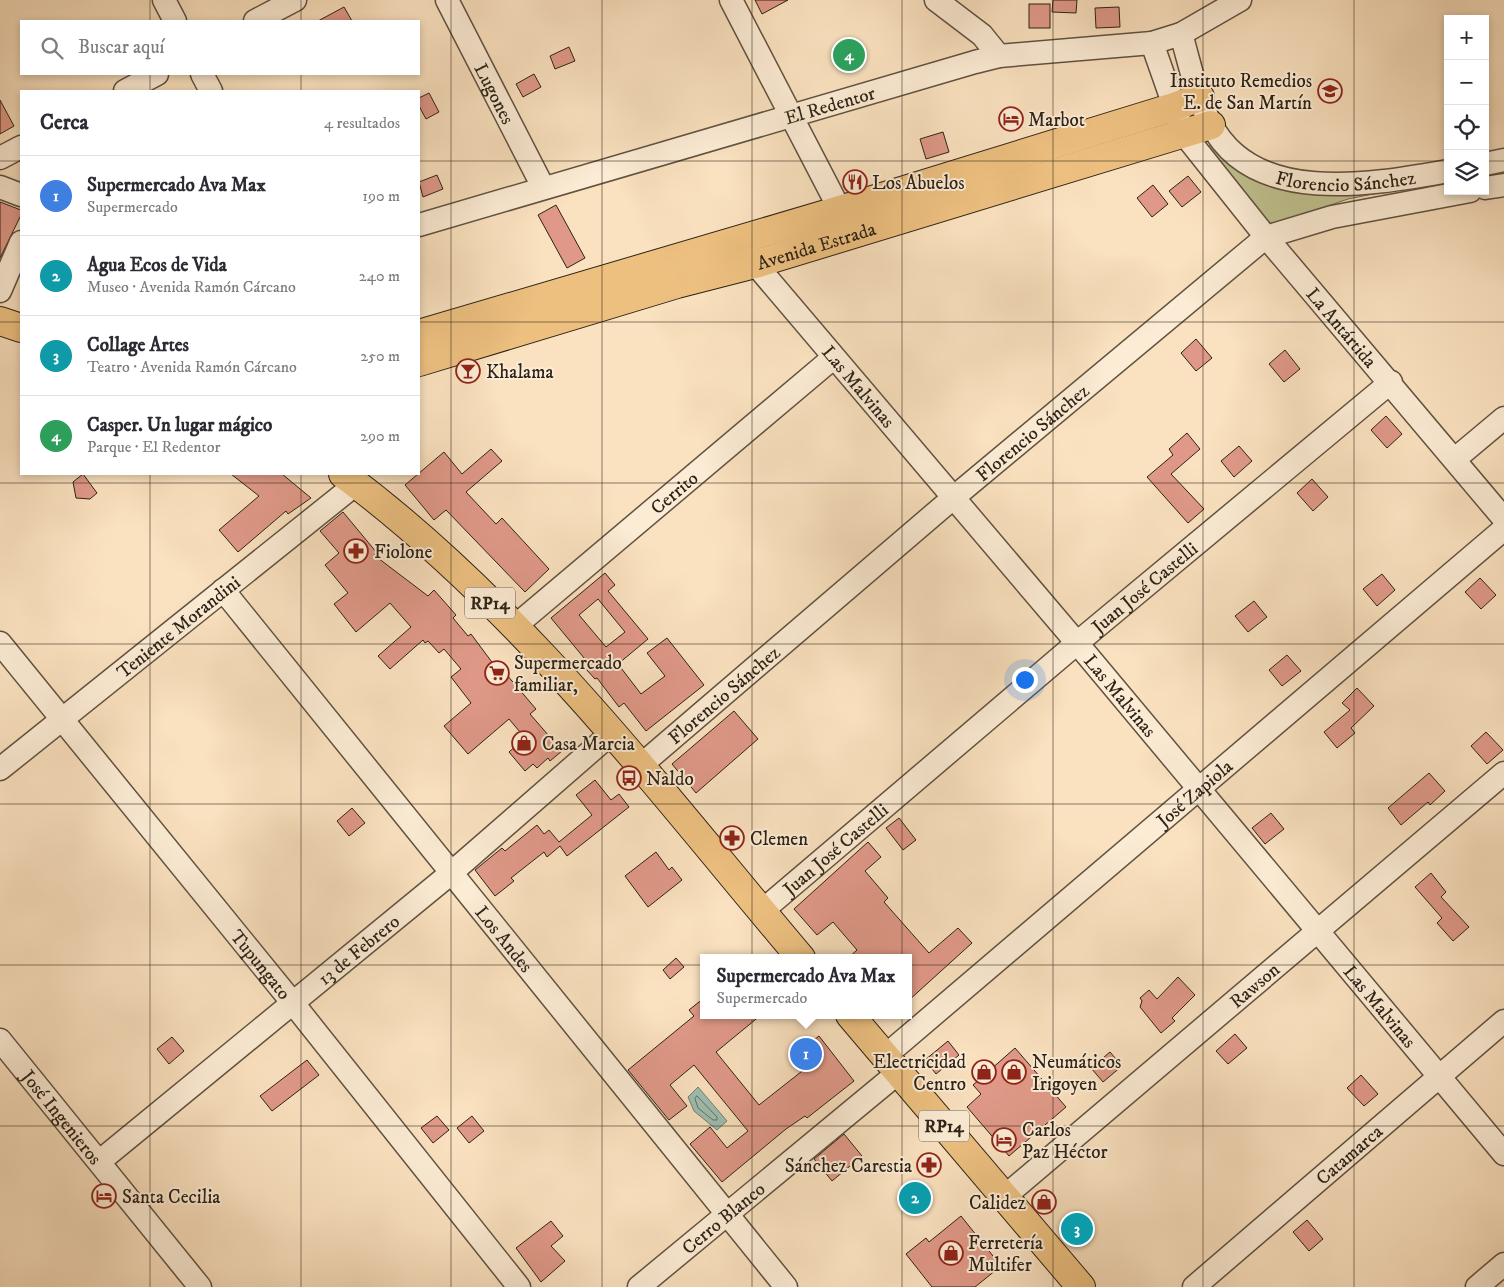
<!DOCTYPE html>
<html lang="es">
<head>
<meta charset="utf-8">
<style>
  body { margin:0; font-family:"IM FELL DW Pica",serif; background:#f2f2f3; color:#2b2b33 }
  .controls { position:absolute; right:15px; top:15px; display:grid; overflow:hidden; border-radius:0px; box-shadow:0 2px 8px #0003 }
  .controls button { width:45px; height:45px; display:grid; place-items:center; padding:0; border:0; border-bottom:1px solid #e1e1e2; background:#fff; color:#2b2b33; font:25px sans-serif }
  .you { position:absolute; left:1024px; top:679px; width:18px; height:18px; margin:-12px; border:4px solid #fff; border-radius:50%; background:#1a73e8; box-shadow:0 0 0 8px #1a73e833 }
  .badge { display:grid; place-items:center; width:32px; height:32px; border-radius:50%; background:#db2777; color:#fff; font-size:16px; font-weight:700 }
  .pin { position:absolute; translate:-50% -50%; border:2px solid #fff; box-shadow:0 1px 5px #0006 }
  .popup { position:absolute; left:700px; top:954px; width:212px; height:65px; box-sizing:border-box; display:grid; place-content:center; border-radius:0px; background:#fff; filter:drop-shadow(0 1px 4px #0005); font-size:16px; white-space:nowrap; color:#7c7c81 }
  .popup b { font-size:19px; color:#2b2b33 }
  .popup::after { content:''; position:absolute; left:50%; top:100%; margin-left:-10px; border:10px solid transparent; border-top-color:#fff }
  .list { margin:0; padding:0; list-style:none }
  h2 { display:flex; justify-content:space-between; align-items:center; height:65px; margin:0; padding:0 20px; font-size:21px }
  h2 small { font-size:16px; font-weight:400; color:#7c7c81 }
  .list li { display:grid; grid-template-columns:32px 1fr auto; gap:15px; align-items:center; box-sizing:border-box; height:80px; padding:0 20px; border-top:1px solid #e1e1e2 }
  .list b { display:block; font-size:19px; white-space:nowrap }
  .list p { margin:0; font-size:16px; white-space:nowrap; color:#7c7c81 }
  .list em { font-size:16px; font-style:normal; color:#7c7c81 }
  .icon { flex:none; width:28px; height:28px; fill:none; stroke:currentColor; stroke-width:2; stroke-linecap:round; stroke-linejoin:round }
  .map { position:relative; flex:none; width:1504px; height:1287px; overflow:hidden }
  .search { position:absolute; background:#fff; box-shadow:0 2px 8px #0003; left:20px; top:20px; width:400px; height:55px; display:flex; align-items:center; gap:12px; box-sizing:border-box; padding:0 18px; border-radius:0px; color:#7c7c81; font-size:19px }
  .panel { position:absolute; background:#fff; box-shadow:0 2px 8px #0003; left:20px; top:90px; width:400px; height:385px; border-radius:0px }
  .map>svg:first-child { display:block }
  .green { fill:#c0c290; stroke:#767254 }
  .water { fill:#9ebeb2; stroke:#708074 }
  .lines { fill:none; stroke-linecap:round; stroke-linejoin:round }
  .shore { stroke:#657064; stroke-width:1 }
  .building { fill:#e09988; stroke:#2c2217; fill-rule:evenodd }
  .minor-casing { stroke:#605241; stroke-width:25 }
  .major-casing { stroke:#2c2217; stroke-width:30 }
  .minor { stroke:#fcecd5; stroke-width:22 }
  .major { stroke:#edc080; stroke-width:28 }
  .grid { fill:none; stroke:#2c2217; stroke-width:1; stroke-opacity:0.55 }
  .labels { text-anchor:middle; stroke-width:4; stroke-linejoin:round; paint-order:stroke }
  .shield { fill:#fcecd5; stroke:#6a5f50; stroke-width:1 }
  .shield-label { font-size:18px; font-weight:bold; fill:#2c2217 }
  .poi-label { font-size:19px; fill:#2c2217; stroke:#fcecd5; text-anchor:start }
  .street-label { font-size:19px; fill:#2c2217; stroke:#fcecd5 }
</style>
</head>
<body>
<div class="map">
<svg width="1504" height="1287" viewBox="0 0 1504 1287">
  <rect width="100%" height="100%" fill="#fae1bf"/>
  <filter id="stains"><feTurbulence type="fractalNoise" baseFrequency=".004" numOctaves="4"/><feColorMatrix values="0 0 0 0 .2 0 0 0 0 .09 0 0 0 0 .02 0 0 0 .5 -.17"/></filter>
  <radialGradient id="worn" r=".72"><stop offset=".6" stop-color="#630" stop-opacity="0"/><stop offset="1" stop-color="#630" stop-opacity=".3"/></radialGradient>
  <polygon class="green" points="1211,145 1222,156 1254,175 1448,179 1348,199 1278,223 1269,223 1205,148"/>
  <polygon class="water" points="698,1087 727,1121 717,1130 694,1111 688,1097"/>
  <g class="lines">
    <polygon class="shore" points="697,1096 717,1117 717,1120 713,1120 698,1108 695,1099"/>
  </g>
  <g class="building">
    <polygon points="755,0 788,0 762,14"/>
    <polygon points="1053,0 1077,0 1076,13 1052,12"/>
    <rect x="1029" y="4" width="21" height="24"/>
    <polygon points="344,7 352,21 318,21"/>
    <polygon points="1119,7 1120,27 1096,28 1095,8"/>
    <polygon points="569,47 575,61 555,69 550,56"/>
    <polygon points="534,74 541,87 523,97 516,84"/>
    <polygon points="429,93 439,112 426,119 419,106 419,98"/>
    <polygon points="0,100 14,126 0,134"/>
    <polygon points="943,132 949,152 926,159 920,139"/>
    <polygon points="437,175 443,189 423,197 419,182"/>
    <polygon points="1188,176 1201,192 1182,207 1169,191"/>
    <polygon points="1153,185 1168,204 1152,217 1137,198"/>
    <polygon points="0,202 21,210 21,215 0,258"/>
    <polygon points="556,205 585,258 567,268 538,215"/>
    <polygon points="1196,339 1212,358 1196,371 1181,353"/>
    <polygon points="1285,350 1300,369 1284,382 1269,364"/>
    <polygon points="1386,416 1402,434 1387,448 1371,430"/>
    <polygon points="1187,433 1200,449 1171,474 1204,509 1188,523 1147,477 1173,455 1169,449"/>
    <polygon points="1239,446 1252,461 1234,477 1221,461"/>
    <polygon points="491,449 502,461 466,492 496,524 502,518 549,569 525,592 446,510 434,520 405,485 444,452 462,474"/>
    <polygon points="83,474 97,493 90,499 76,498 73,482"/>
    <polygon points="231,474 282,474 311,498 288,514 286,511 238,552 219,530 259,496"/>
    <polygon points="1312,479 1328,497 1313,511 1297,493"/>
    <polygon points="343,512 377,553 374,555 428,596 434,590 456,615 453,618 468,636 471,634 503,677 506,674 536,709 530,714 562,751 550,761 548,758 537,768 533,764 525,771 509,752 525,738 509,719 468,754 444,726 471,703 451,677 461,669 444,649 439,653 428,641 425,643 423,640 390,669 378,656 411,627 390,603 356,632 334,604 348,593 325,565 339,553 320,531"/>
    <path d="M605 573 615 585 608 591 648 639 618 664 641 694 665 676 647 653 667 638 704 685 646 731 624 703 619 707 597 678 595 679 585 668 589 664 551 618ZM598 599 625 632 606 647 579 615Z"/>
    <polygon points="1382,574 1395,590 1377,606 1363,589"/>
    <polygon points="1480,578 1496,595 1481,609 1465,592"/>
    <polygon points="1254,601 1267,617 1248,632 1235,616"/>
    <polygon points="1287,655 1301,671 1282,686 1269,670"/>
    <polygon points="1357,688 1374,706 1351,728 1355,733 1337,748 1324,732 1350,710 1342,703"/>
    <polygon points="734,711 758,739 696,793 672,764"/>
    <polygon points="1486,732 1503,750 1487,764 1471,746"/>
    <polygon points="1429,773 1445,791 1430,805 1428,802 1401,825 1388,808"/>
    <polygon points="595,780 611,800 619,794 629,807 567,856 560,846 547,857 544,852 511,878 514,881 495,896 475,870 502,848 505,851 537,825 544,834 549,830 559,842 592,815 576,795"/>
    <polygon points="352,808 365,823 349,836 337,821"/>
    <polygon points="1271,813 1284,829 1265,844 1252,828"/>
    <polygon points="899,818 916,840 903,850 886,828"/>
    <polygon points="868,842 881,857 865,871 888,898 884,902 929,953 958,928 972,943 908,1001 908,958 848,958 857,950 833,922 817,935 794,909"/>
    <polygon points="656,852 669,870 672,867 682,880 648,907 625,876"/>
    <polygon points="1431,873 1446,892 1441,897 1469,927 1453,941 1437,923 1442,918 1415,887"/>
    <polygon points="676,958 684,967 670,979 663,970"/>
    <polygon points="1178,977 1195,995 1172,1018 1175,1021 1161,1033 1140,1007 1142,1001 1140,998 1149,990 1157,999"/>
    <polygon points="704,998 704,1015 761,1015 716,1052 759,1105 806,1068 796,1054 819,1036 854,1081 807,1118 805,1116 786,1129 722,1182 690,1144 710,1127 727,1148 748,1131 694,1065 670,1085 687,1106 669,1120 628,1070 694,1016 689,1010"/>
    <polygon points="1235,1034 1247,1048 1228,1064 1216,1051"/>
    <polygon points="172,1037 184,1051 169,1064 157,1049"/>
    <polygon points="948,1041 959,1055 936,1074 925,1060"/>
    <polygon points="1015,1048 1066,1107 1009,1156 967,1107 981,1094 973,1085"/>
    <polygon points="1110,1052 1122,1066 1103,1082 1091,1068"/>
    <polygon points="307,1060 319,1075 272,1111 260,1096"/>
    <polygon points="1361,1075 1378,1094 1364,1106 1347,1088"/>
    <polygon points="437,1116 449,1130 433,1143 421,1128"/>
    <polygon points="472,1116 484,1131 469,1143 457,1128"/>
    <polygon points="844,1134 862,1156 832,1181 814,1159"/>
    <polygon points="961,1216 1001,1266 975,1287 932,1287 906,1254 926,1238 929,1242"/>
    <polygon points="1307,1220 1323,1239 1309,1251 1293,1232"/>
    <polygon points="551,1221 563,1236 551,1246 565,1261 541,1282 516,1248"/>
  </g>
  <g class="lines">
    <g class="minor-casing">
      <g id="minor">
        <polyline points="164,0 175,21"/>
        <path id="s1" d="M447 0 543 187"/>
        <polyline points="731,0 840,210"/>
        <polyline points="936,0 982,35 999,56"/>
        <polyline points="255,21 295,0"/>
        <path id="s2" d="M1181 34C1190 64 1196 97 1211 124 1254 207 1374 184 1448 171"/>
        <path id="s3" d="M1152 43 1184 134 1266 237 1504 519"/>
        <polyline points="202,74 211,91"/>
        <polyline points="125,91 157,74"/>
        <polyline points="0,158 21,147"/>
        <polyline points="1485,164 1504,160"/>
        <polyline points="0,187 21,195"/>
        <polyline points="1485,188 1504,185"/>
        <path id="s4" d="M419 225 975 62 999 56 1152 43 1181 34 1240 0"/>
        <path id="s5" d="M745 252 1077 643 1504 1154"/>
        <polyline points="0,291 21,242"/>
        <polyline points="1455,459 1504,418"/>
        <path id="s6" d="M223 590 786 1287"/>
        <path id="s7" d="M514 627 833 358"/>
        <path id="s8" d="M0 643 292 1002 519 1287"/>
        <path id="s9" d="M640 766 953 498 1266 237 1332 217 1470 191"/>
        <path id="s10" d="M0 769 356 484"/>
        <path id="s11" d="M762 911 1077 643 1391 382"/>
        <path id="s12" d="M0 1040 200 1287"/>
        <path id="s13" d="M885 1056 1504 529"/>
        <path id="s14" d="M100 1161 450 874 613 732"/>
        <path id="s15" d="M1004 1197 1504 773"/>
        <path id="s16" d="M639 1287 899 1072"/>
        <path id="s17" d="M1194 1287 1504 1021"/>
        <polyline points="1477,1287 1504,1264"/>
      </g>
    </g>
    <g class="major-casing">
      <g id="major">
        <polyline points="0,321 21,328"/>
        <polyline points="419,334 840,210 1174,107 1200,97"/>
        <path id="s18" d="M419 362 677 284 755 264 1211 125"/>
        <path d="M343 474C522 607 658 789 801 958"/>
        <polyline points="850,1015 1081,1287"/>
      </g>
    </g>
    <use href="#minor" class="minor"/>
    <use href="#major" class="major"/>
  </g>
  <path class="grid" d="M150 0V21M301 0V21M451 0V1287M602 0V1287M752 0V1287M902 0V1287M1053 0V1287M1203 0V1287M1354 0V1287M150 74V91M301 74V91M0 161H21M419 161H1448M1485 161H1504M0 322H21M419 322H1504M150 474V1287M301 474V1287M0 483H1504M0 644H1504M0 804H1504M0 965H1504M0 1126H1504"/>
  <defs>
    <g id="school-ring" transform="scale(1.25)"><circle r="9.5" fill="#fcecd5" stroke="#8f2418" stroke-width="1.5"/><path d="M0-5L7-2L0 1L-7-2ZM-4 1L0 2.5L4 1V4Q0 6-4 4Z" fill="#8f2418"/></g>
    <g id="hotel-ring" transform="scale(1.25)"><circle r="9.5" fill="#fcecd5" stroke="#8f2418" stroke-width="1.5"/><path d="M-6-4.5h1.5V1H6V5H4.5V3h-9V5H-6ZM-4 0a1.8 1.8 0 1 1 3.6 0ZM.5 0V-2.5h3Q6-2.5 6 0Z" fill="#8f2418"/></g>
    <g id="restaurant-ring" transform="scale(1.25)"><circle r="9.5" fill="#fcecd5" stroke="#8f2418" stroke-width="1.5"/><path d="M-5-6h1v4h1v-4h1v4h1v-4h1v5L-1.5 .5V6h-2V.5L-5-1ZM5-6V6H3V1.5H1.5Q1.5-4 5-6Z" fill="#8f2418"/></g>
    <g id="bar-ring" transform="scale(1.25)"><circle r="9.5" fill="#fcecd5" stroke="#8f2418" stroke-width="1.5"/><path d="M-6-5H6L.8 .8V4.5H3.5V6h-7V4.5H-.8V.8Z" fill="#8f2418"/></g>
    <g id="pharmacy-ring" transform="scale(1.25)"><circle r="9.5" fill="#fcecd5" stroke="#8f2418" stroke-width="1.5"/><path d="M-2-6h4v4h4v4h-4v4h-4v-4h-4v-4h4Z" fill="#8f2418"/></g>
    <g id="supermarket-ring" transform="scale(1.25)"><circle r="9.5" fill="#fcecd5" stroke="#8f2418" stroke-width="1.5"/><path d="M-6-5.5h2.5l.6 2H6L4.5 2H-2.5L-4.4-4H-6ZM-1.5 3.2a1.3 1.3 0 1 0 .1 0ZM3 3.2a1.3 1.3 0 1 0 .1 0Z" fill="#8f2418"/></g>
    <g id="shop-ring" transform="scale(1.25)"><circle r="9.5" fill="#fcecd5" stroke="#8f2418" stroke-width="1.5"/><path d="M-5-2.5h2.3a2.7 3.5 0 0 1 5.4 0H5L5.5 6h-11ZM-1.5-2.5h3a1.5 2.3 0 0 0-3 0Z" fill="#8f2418"/></g>
    <g id="bus-ring" transform="scale(1.25)"><circle r="9.5" fill="#fcecd5" stroke="#8f2418" stroke-width="1.5"/><path d="M-5-6H5V4H4V6H2V4H-2V6H-4V4H-5ZM-3.5-4V0h7V-4ZM-3.5 1.2v1.5H-2V1.2ZM2 1.2v1.5H3.5V1.2Z" fill="#8f2418"/></g>
  </defs>
  <g fill-rule="evenodd">
    <use href="#school-ring" x="1330" y="91"/>
    <use href="#hotel-ring" x="1011" y="119"/>
    <use href="#restaurant-ring" x="855" y="182"/>
    <use href="#bar-ring" x="468" y="371"/>
    <use href="#pharmacy-ring" x="356" y="551"/>
    <use href="#supermarket-ring" x="497" y="673"/>
    <use href="#shop-ring" x="524" y="743"/>
    <use href="#bus-ring" x="629" y="778"/>
    <use href="#pharmacy-ring" x="732" y="838"/>
    <use href="#shop-ring" x="984" y="1072"/>
    <use href="#shop-ring" x="1014" y="1072"/>
    <use href="#hotel-ring" x="1004" y="1140"/>
    <use href="#pharmacy-ring" x="929" y="1165"/>
    <use href="#hotel-ring" x="104" y="1196"/>
    <use href="#shop-ring" x="1044" y="1202"/>
    <use href="#shop-ring" x="951" y="1253"/>
  </g>
  <g class="labels">
    <g class="shield">
      <rect x="465" y="587.5" width="50" height="31" rx="4"/>
      <rect x="919" y="1110.5" width="50" height="31" rx="4"/>
    </g>
    <g class="shield-label">
      <text x="490" y="609">RP14</text>
      <text x="944" y="1132">RP14</text>
    </g>
    <g class="poi-label">
      <text x="1312" y="87" text-anchor="end">Instituto Remedios<tspan x="1312" dy="22">E. de San Martín</tspan></text>
      <text x="1028" y="126">Marbot</text>
      <text x="872" y="189">Los Abuelos</text>
      <text x="486" y="378">Khalama</text>
      <text x="374" y="558">Fiolone</text>
      <text x="514" y="669">Supermercado<tspan x="514" dy="22">familiar,</tspan></text>
      <text x="542" y="750">Casa Marcia</text>
      <text x="646" y="785">Naldo</text>
      <text x="750" y="845">Clemen</text>
      <text x="966" y="1068" text-anchor="end">Electricidad<tspan x="966" dy="22">Centro</tspan></text>
      <text x="1032" y="1068">Neumáticos<tspan x="1032" dy="22">Irigoyen</tspan></text>
      <text x="1022" y="1136">Carlos<tspan x="1022" dy="22">Paz Héctor</tspan></text>
      <text x="912" y="1172" text-anchor="end">Sánchez Carestia</text>
      <text x="122" y="1203">Santa Cecilia</text>
      <text x="1026" y="1209" text-anchor="end">Calidez</text>
      <text x="968" y="1249">Ferretería<tspan x="968" dy="22">Multifer</tspan></text>
    </g>
    <g class="street-label">
      <text dy="7" stroke="none"><textPath href="#s1" startOffset="105">Lugones</textPath></text>
      <text dy="7" stroke="none"><textPath href="#s4" startOffset="428">El Redentor</textPath></text>
      <text dy="7" stroke="none"><textPath href="#s2" startOffset="251">Florencio Sánchez</textPath></text>
      <text dy="7" stroke="none"><textPath href="#s18" startOffset="414">Avenida Estrada</textPath></text>
      <text dy="7" stroke="none"><textPath href="#s3" startOffset="346">La Antártida</textPath></text>
      <text dy="7" stroke="none"><textPath href="#s5" startOffset="176">Las Malvinas</textPath></text>
      <text dy="7" stroke="none"><textPath href="#s9" startOffset="515">Florencio Sánchez</textPath></text>
      <text dy="7" stroke="none"><textPath href="#s7" startOffset="209">Cerrito</textPath></text>
      <text dy="7" stroke="none"><textPath href="#s11" startOffset="501">Juan José Castelli</textPath></text>
      <text dy="7" stroke="none"><textPath href="#s10" startOffset="228">Teniente Morandini</textPath></text>
      <text dy="7" stroke="none"><textPath href="#s9" startOffset="110">Florencio Sánchez</textPath></text>
      <text dy="7" stroke="none"><textPath href="#s5" startOffset="581">Las Malvinas</textPath></text>
      <text dy="7" stroke="none"><textPath href="#s13" startOffset="406">José Zapiola</textPath></text>
      <text dy="7" stroke="none"><textPath href="#s11" startOffset="96">Juan José Castelli</textPath></text>
      <text dy="7" stroke="none"><textPath href="#s6" startOffset="448">Los Andes</textPath></text>
      <text dy="7" stroke="none"><textPath href="#s14" startOffset="334">13 de Febrero</textPath></text>
      <text dy="7" stroke="none"><textPath href="#s8" startOffset="414">Tupungato</textPath></text>
      <text dy="7" stroke="none"><textPath href="#s15" startOffset="328">Rawson</textPath></text>
      <text dy="7" stroke="none"><textPath href="#s5" startOffset="986">Las Malvinas</textPath></text>
      <text dy="7" stroke="none"><textPath href="#s12" startOffset="99">José Ingenieros</textPath></text>
      <text dy="7" stroke="none"><textPath href="#s17" startOffset="204">Catamarca</textPath></text>
      <text dy="7" stroke="none"><textPath href="#s16" startOffset="109">Cerro Blanco</textPath></text>
    </g>
  </g>
  <rect width="100%" height="100%" filter="url(#stains)"/>
  <rect width="100%" height="100%" fill="url(#worn)"/>
</svg>
<div class="controls">
<button>+</button>
<button>−</button>
<button><svg class="icon" aria-label="locate" viewBox="0 0 24 24"><circle cx="12" cy="12" r="6"/><path d="M12 2v4M12 18v4M2 12h4M18 12h4"/></svg></button>
<button><svg class="icon" aria-label="layers" viewBox="0 0 24 24"><path d="M12 4l9 5-9 5-9-5zM3 14l9 5 9-5"/></svg></button>
</div>
<div class="you"></div>
<div class="pin badge" style="left:806px;top:1054px;background:#3f7fe0">1</div>
<div class="popup"><b>Supermercado Ava Max</b>Supermercado</div>
<div class="pin badge" style="left:915px;top:1198px;background:#0f9aa8">2</div>
<div class="pin badge" style="left:1077px;top:1229px;background:#0f9aa8">3</div>
<div class="pin badge" style="left:849px;top:55px;background:#2e9e5b">4</div>
<div class="search"><svg class="icon" aria-label="search" viewBox="0 0 24 24"><circle cx="10" cy="10" r="6"/><path d="M15 15l6 6"/></svg>Buscar aquí</div>
<section class="panel">
<h2>Cerca<small>4 resultados</small></h2>
<ul class="list">
<li><span class="badge" style="background:#3f7fe0">1</span><div><b>Supermercado Ava Max</b><p>Supermercado</p></div><em>190 m</em></li>
<li><span class="badge" style="background:#0f9aa8">2</span><div><b>Agua Ecos de Vida</b><p>Museo · Avenida Ramón Cárcano</p></div><em>240 m</em></li>
<li><span class="badge" style="background:#0f9aa8">3</span><div><b>Collage Artes</b><p>Teatro · Avenida Ramón Cárcano</p></div><em>250 m</em></li>
<li><span class="badge" style="background:#2e9e5b">4</span><div><b>Casper. Un lugar mágico</b><p>Parque · El Redentor</p></div><em>290 m</em></li>
</ul>
</section>
</div>
</body>
</html>
